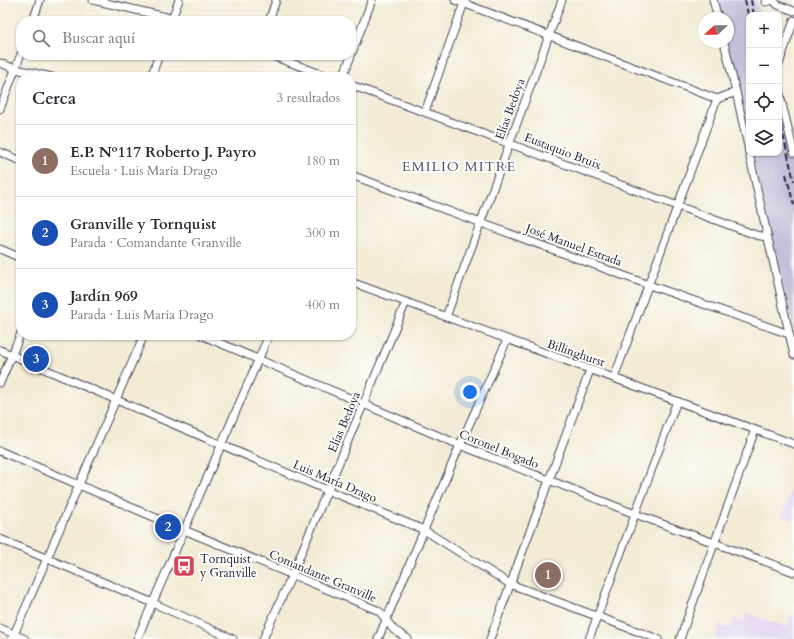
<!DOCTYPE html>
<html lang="es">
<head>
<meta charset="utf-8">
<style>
  body { margin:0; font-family:Cardo,serif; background:#f2f2f3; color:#2b2b33 }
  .controls { position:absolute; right:12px; top:12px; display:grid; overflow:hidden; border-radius:8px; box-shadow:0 1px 3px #0004 }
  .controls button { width:36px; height:36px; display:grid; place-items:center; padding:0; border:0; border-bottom:1px solid #e1e1e2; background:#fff; color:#2b2b33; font:20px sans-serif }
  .compass { position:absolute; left:698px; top:12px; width:36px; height:36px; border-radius:50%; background:#fff; box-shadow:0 1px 3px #0004; rotate:248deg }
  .you { position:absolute; left:470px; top:392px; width:14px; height:14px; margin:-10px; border:3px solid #fff; border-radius:50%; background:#1a73e8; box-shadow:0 0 0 6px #1a73e833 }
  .badge { display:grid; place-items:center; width:26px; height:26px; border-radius:50%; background:#0b8043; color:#fff; font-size:13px; font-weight:700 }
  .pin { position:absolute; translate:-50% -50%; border:2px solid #fff; box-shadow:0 1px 4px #0006 }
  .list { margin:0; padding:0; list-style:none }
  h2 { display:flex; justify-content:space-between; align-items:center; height:52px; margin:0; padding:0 16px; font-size:17px }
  h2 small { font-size:13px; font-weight:400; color:#7c7c81 }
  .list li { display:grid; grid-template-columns:26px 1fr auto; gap:12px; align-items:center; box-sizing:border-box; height:72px; padding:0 16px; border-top:1px solid #e1e1e2 }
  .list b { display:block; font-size:15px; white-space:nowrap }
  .list p { margin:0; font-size:13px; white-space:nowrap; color:#7c7c81 }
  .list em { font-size:13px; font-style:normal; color:#7c7c81 }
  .icon { flex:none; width:22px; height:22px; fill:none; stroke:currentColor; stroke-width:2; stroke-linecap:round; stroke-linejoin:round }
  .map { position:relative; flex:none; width:794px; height:639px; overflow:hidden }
  .search { position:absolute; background:#fff; box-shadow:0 1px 3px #0004; left:16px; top:16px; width:340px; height:44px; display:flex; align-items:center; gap:10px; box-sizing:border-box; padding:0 14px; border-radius:16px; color:#7c7c81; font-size:15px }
  .panel { position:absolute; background:#fff; box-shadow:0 1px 3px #0004; left:16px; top:72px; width:340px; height:268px; border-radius:16px }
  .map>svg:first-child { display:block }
  .built { fill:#e2d4f3 }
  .industrial { fill:#c5c0da }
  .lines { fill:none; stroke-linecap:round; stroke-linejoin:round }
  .minor-casing { stroke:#414052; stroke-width:9 }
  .minor { stroke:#fff; stroke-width:7 }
  .rail { stroke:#22223b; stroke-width:2; stroke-dasharray:6 3; stroke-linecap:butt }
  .labels { text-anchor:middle; stroke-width:4; stroke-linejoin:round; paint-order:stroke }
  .street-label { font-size:12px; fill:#22223b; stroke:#fdfcf7 }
  .poi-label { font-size:12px; fill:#22223b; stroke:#fdfcf7; text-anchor:start }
  .quarter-label { font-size:14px; letter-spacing:1px; fill:#585375; stroke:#fdfcf7 }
</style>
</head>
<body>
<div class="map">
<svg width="794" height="639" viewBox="0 0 794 639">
  <rect width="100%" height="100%" fill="#fdfcf7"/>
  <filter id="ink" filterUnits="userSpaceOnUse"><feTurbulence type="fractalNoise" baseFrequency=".025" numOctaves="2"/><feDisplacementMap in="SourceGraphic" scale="8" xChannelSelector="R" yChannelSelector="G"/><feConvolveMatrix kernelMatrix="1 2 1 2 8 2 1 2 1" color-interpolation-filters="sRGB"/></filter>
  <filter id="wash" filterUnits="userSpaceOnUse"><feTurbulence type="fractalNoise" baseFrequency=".012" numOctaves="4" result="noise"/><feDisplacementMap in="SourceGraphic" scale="16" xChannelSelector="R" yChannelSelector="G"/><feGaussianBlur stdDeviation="0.9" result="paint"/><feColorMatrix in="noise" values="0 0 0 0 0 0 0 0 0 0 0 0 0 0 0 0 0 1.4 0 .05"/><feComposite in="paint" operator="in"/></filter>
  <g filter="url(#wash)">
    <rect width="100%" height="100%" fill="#f3ebd5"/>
    <g class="built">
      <polygon points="794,482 794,520 781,516"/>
      <polygon points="794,608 794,639 714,639 719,624 730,628 734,619 743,622 746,613 787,627"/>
    </g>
    <g class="industrial">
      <polygon points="714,0 756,0 760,15 749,15 749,145 724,42 728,42 728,18 718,18"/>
      <polygon points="779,101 794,162 794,330 751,153 779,153"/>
    </g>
  </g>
  <g filter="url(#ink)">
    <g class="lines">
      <g class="minor-casing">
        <g id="minor">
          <polyline points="93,0 166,17 177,21"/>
          <polyline points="455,0 717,99 736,92"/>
          <polyline points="713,0 718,18"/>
          <polyline points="765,2 773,0 778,5 794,11"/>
          <polyline points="33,21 40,0"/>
          <polyline points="171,21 179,0"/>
          <polyline points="269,21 276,0"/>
          <polyline points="724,42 736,92 749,151"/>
          <polyline points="270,55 329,77"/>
          <polyline points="0,63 16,69 52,77"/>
          <polyline points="779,64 794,20"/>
          <polyline points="151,77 159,55"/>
          <polyline points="343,77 372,0"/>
          <polyline points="351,85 756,235 767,237"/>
          <polyline points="779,91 794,153"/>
          <polyline points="0,109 21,54"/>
          <polyline points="425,112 465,0"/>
          <polyline points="0,152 21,161"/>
          <polyline points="749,153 794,355"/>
          <polyline points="351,175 649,285 789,334"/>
          <polyline points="0,249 21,258"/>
          <path d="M351 282C498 337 646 390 794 444"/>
          <polyline points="446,317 562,0"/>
          <polyline points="201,335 460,445 635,514 794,572"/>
          <polyline points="0,350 327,490 424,530 510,584 658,639"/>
          <polyline points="614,378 717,99"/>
          <polyline points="0,383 21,333"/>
          <polyline points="0,451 184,530 377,610 380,612 394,630 408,639"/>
          <polyline points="0,539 153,603 233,639"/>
          <polyline points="0,628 25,639"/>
          <polyline points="12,639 144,335"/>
          <polyline points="137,639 269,335"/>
          <polyline points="263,639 292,575 406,302"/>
          <polyline points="378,639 460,445 507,340"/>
          <polyline points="490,639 590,370"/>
          <polyline points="589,639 677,401"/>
          <polyline points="680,639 755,430"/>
        </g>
      </g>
      <use href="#minor" class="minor"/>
      <g class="rail">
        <polyline points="745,0 749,19"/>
        <polyline points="751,0 754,15"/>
        <polyline points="779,118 794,181"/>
        <polyline points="786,174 794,205"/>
      </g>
    </g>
  </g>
  <defs>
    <g id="bus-square" transform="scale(1.15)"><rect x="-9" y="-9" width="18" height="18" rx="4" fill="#d1495b" stroke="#fdfcf7"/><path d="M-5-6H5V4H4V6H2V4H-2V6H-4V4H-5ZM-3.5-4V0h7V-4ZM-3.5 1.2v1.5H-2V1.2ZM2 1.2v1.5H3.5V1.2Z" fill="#fff"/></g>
  </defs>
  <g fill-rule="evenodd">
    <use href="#bus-square" x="184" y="566"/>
  </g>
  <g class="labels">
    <g class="street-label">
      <text transform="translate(510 109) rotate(-70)" y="4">Elías Bedoya</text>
      <text transform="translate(563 151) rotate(21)" y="4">Eustaquio Bruix</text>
      <text transform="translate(574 245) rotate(20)" y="4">José Manuel Estrada</text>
      <text transform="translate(576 353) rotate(19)" y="4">Billinghurst</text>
      <text transform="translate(344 422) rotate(-67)" y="4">Elías Bedoya</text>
      <text transform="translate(499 449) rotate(22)" y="4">Coronel Bogado</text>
      <text transform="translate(335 481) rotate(23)" y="4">Luis María Drago</text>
      <text transform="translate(323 576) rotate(23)" y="4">Comandante Granville</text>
    </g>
    <g class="poi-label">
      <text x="200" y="563">Tornquist<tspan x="200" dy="14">y Granville</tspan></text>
    </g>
    <g class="quarter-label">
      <text x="459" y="171">EMILIO MITRE</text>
    </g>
  </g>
</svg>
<div class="controls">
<button>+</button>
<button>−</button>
<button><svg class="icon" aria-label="locate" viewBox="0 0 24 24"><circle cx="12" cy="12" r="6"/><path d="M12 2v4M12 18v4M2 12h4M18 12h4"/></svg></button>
<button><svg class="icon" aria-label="layers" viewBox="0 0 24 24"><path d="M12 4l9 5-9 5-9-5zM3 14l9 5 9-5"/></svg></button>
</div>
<svg class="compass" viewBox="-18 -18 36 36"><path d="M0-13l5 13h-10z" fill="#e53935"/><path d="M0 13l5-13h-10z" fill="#7c7c81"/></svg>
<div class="you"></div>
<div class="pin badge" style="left:548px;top:575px;background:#8d6e63">1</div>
<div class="pin badge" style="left:168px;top:527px;background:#1a4fb4">2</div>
<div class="pin badge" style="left:36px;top:359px;background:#1a4fb4">3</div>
<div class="search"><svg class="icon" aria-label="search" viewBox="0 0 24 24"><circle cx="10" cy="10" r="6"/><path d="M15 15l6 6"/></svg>Buscar aquí</div>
<section class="panel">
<h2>Cerca<small>3 resultados</small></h2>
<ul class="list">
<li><span class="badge" style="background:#8d6e63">1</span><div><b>E.P. Nº117 Roberto J. Payro</b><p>Escuela · Luis María Drago</p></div><em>180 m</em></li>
<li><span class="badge" style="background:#1a4fb4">2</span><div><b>Granville y Tornquist</b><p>Parada · Comandante Granville</p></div><em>300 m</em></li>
<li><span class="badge" style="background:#1a4fb4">3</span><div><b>Jardín 969</b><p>Parada · Luis María Drago</p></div><em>400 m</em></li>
</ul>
</section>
</div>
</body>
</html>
